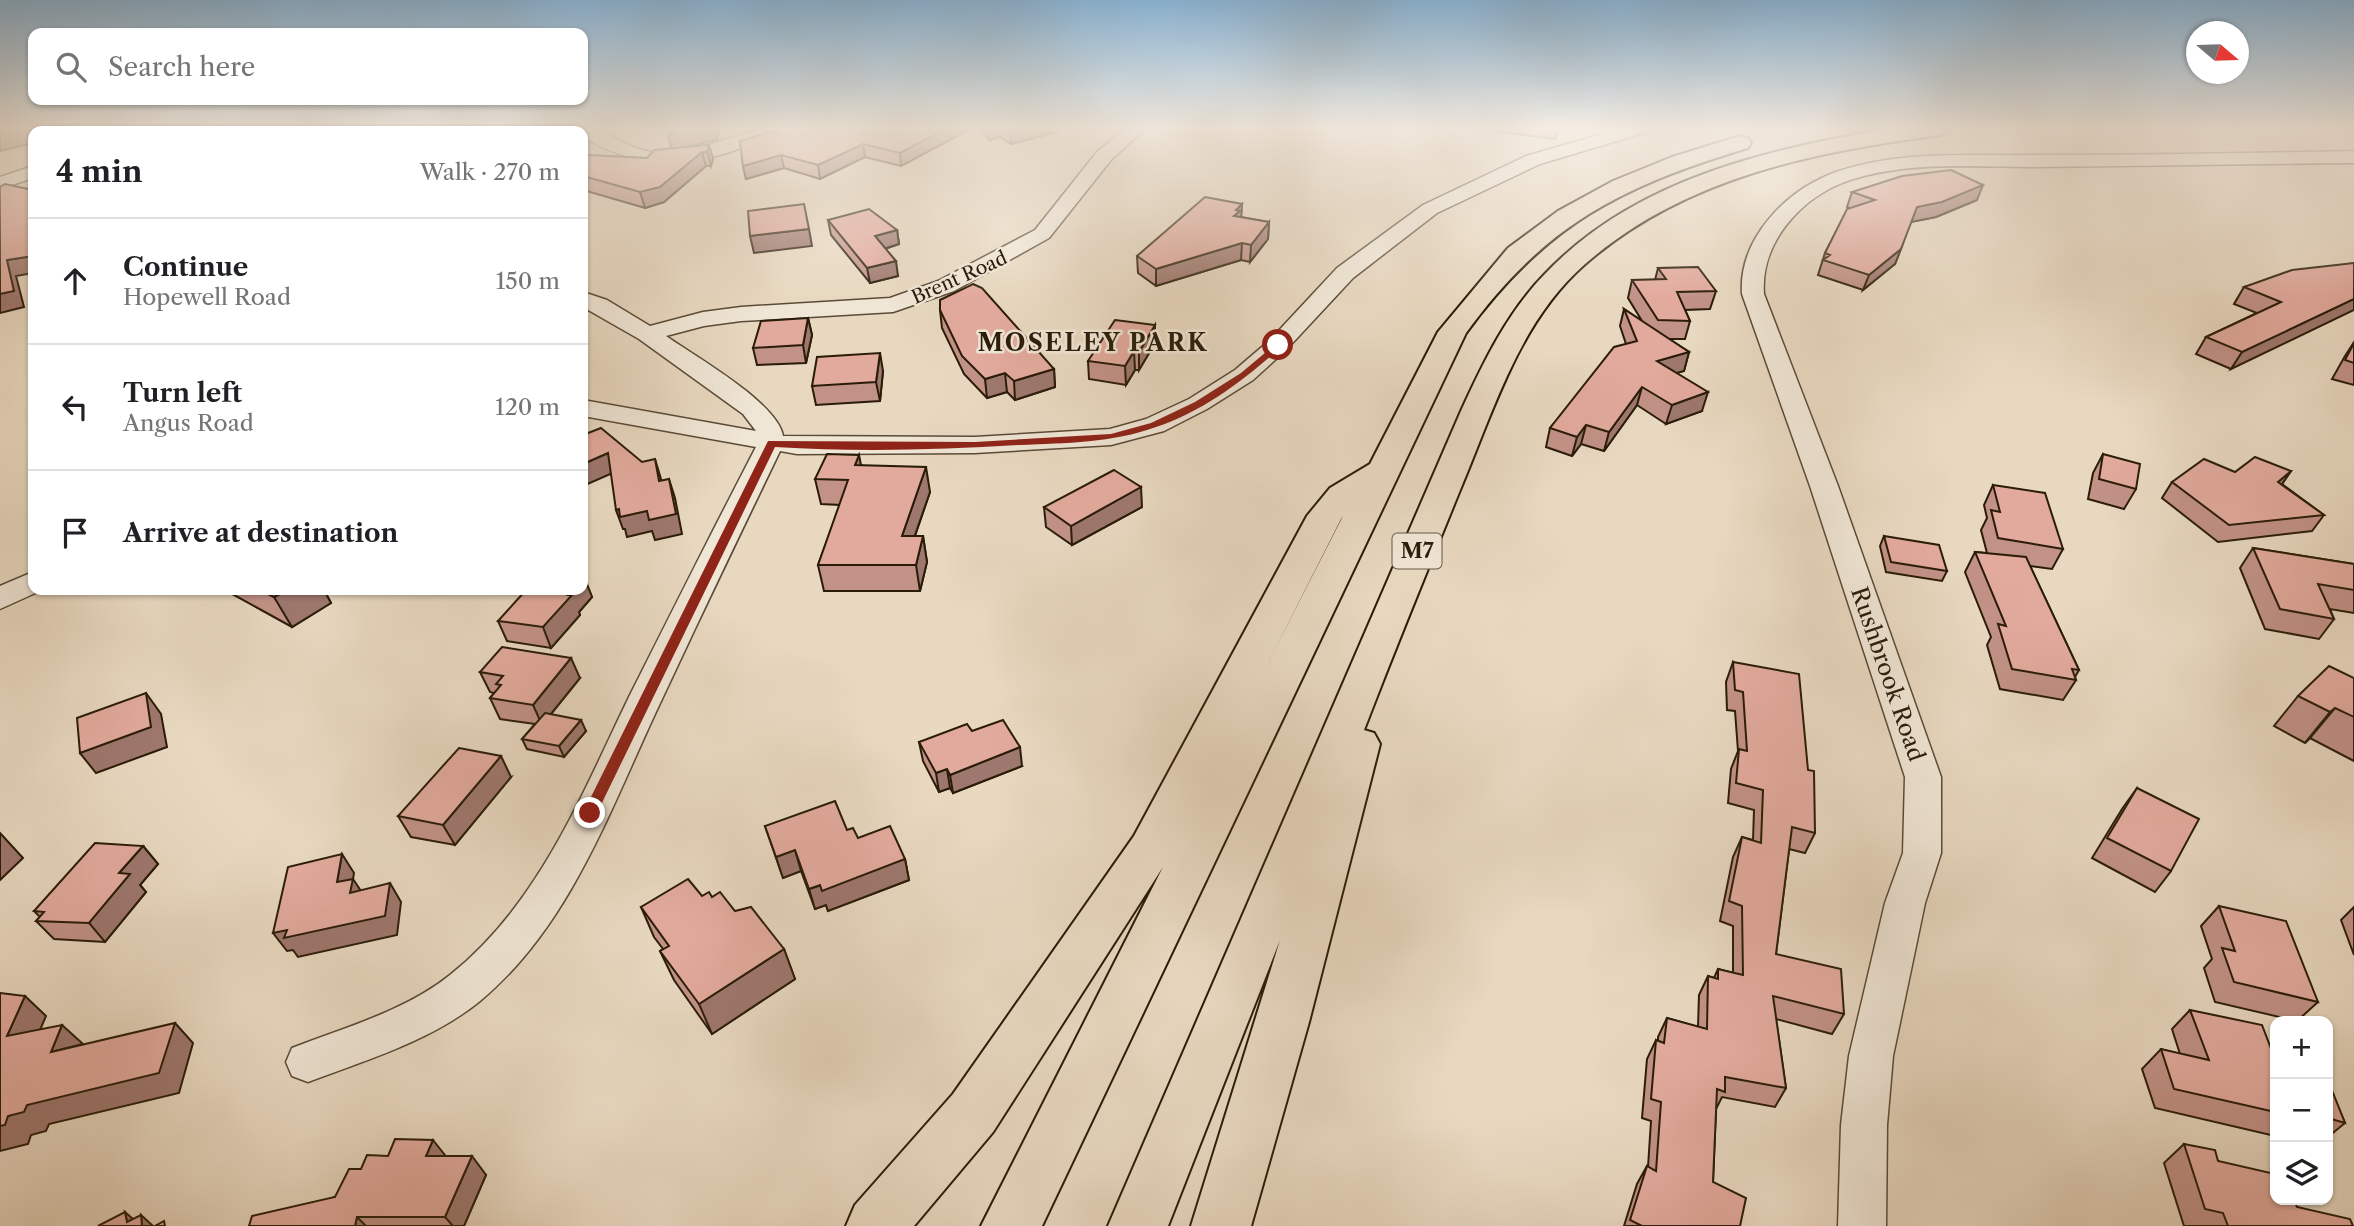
<!DOCTYPE html>
<html lang="en">
<head>
<meta charset="utf-8">
<style>
  body { margin:0; font-family:"Libre Caslon Text",serif; background:#f6f6f6; color:#202124 }
  .controls { position:absolute; right:21px; bottom:21px; display:grid; overflow:hidden; border-radius:14px; box-shadow:0 2px 5px #0004 }
  .controls button { width:63px; height:63px; display:grid; place-items:center; padding:0; border:0; border-bottom:2px solid #e0e0e0; background:#fff; color:#202124; font:35px sans-serif }
  .compass { position:absolute; left:2186px; top:21px; width:63px; height:63px; border-radius:50%; background:#fff; box-shadow:0 2px 5px #0004; rotate:109deg }
  .stop { position:absolute; width:21px; height:21px; margin:-16px; border:5px solid #8f2418; border-radius:50%; background:#fff }
  .stop.end { background:#8f2418; border-color:#fff; box-shadow:0 2px 7px #0008 }
  .list { margin:0; padding:0; list-style:none }
  h2 { display:flex; justify-content:space-between; align-items:center; height:91px; margin:0; padding:0 28px; font-size:30px }
  h2 small { font-size:23px; font-weight:400; color:#757577 }
  .list li { display:grid; grid-template-columns:46px 1fr auto; gap:21px; align-items:center; box-sizing:border-box; height:126px; padding:0 28px; border-top:2px solid #e0e0e0 }
  .list b { display:block; font-size:26px; white-space:nowrap }
  .list p { margin:0; font-size:23px; white-space:nowrap; color:#757577 }
  .list em { font-size:23px; font-style:normal; color:#757577 }
  .icon { flex:none; width:38px; height:38px; fill:none; stroke:currentColor; stroke-width:2; stroke-linecap:round; stroke-linejoin:round }
  .map { position:relative; flex:none; width:2354px; height:1226px; overflow:hidden }
  .search { position:absolute; background:#fff; box-shadow:0 2px 5px #0004; left:28px; top:28px; width:560px; height:77px; display:flex; align-items:center; gap:18px; box-sizing:border-box; padding:0 24px; border-radius:14px; color:#757577; font-size:26px }
  .panel { position:absolute; background:#fff; box-shadow:0 2px 5px #0004; left:28px; top:126px; width:560px; height:469px; border-radius:14px }
  .map>svg:first-child { display:block }
  .lines { fill:none; stroke-linecap:round; stroke-linejoin:round }
  .street-casing { stroke:#5a4b37; stroke-width:3 }
  .highway-casing { stroke:#2a1c09; stroke-width:4 }
  .street { fill:#f0e6d6; fill-rule:evenodd }
  .highway { fill:#e8d8c0; fill-rule:evenodd }
  .wall { fill:#c29287; stroke:#2a1c09; stroke-width:2 }
  .shaded-wall { fill:#9e776e; stroke:#2a1c09; stroke-width:2 }
  .building { fill:#e2aa9d; stroke:#2a1c09; stroke-width:2 }
  .route { fill:#8f2418 }
  .labels { text-anchor:middle; stroke-width:5; stroke-linejoin:round; paint-order:stroke }
  .far-street-label { font-size:19px; fill:#2a1c09; stroke:#f0e6d6 }
  .shield { fill:#f0e6d6; stroke:#655946; stroke-width:2 }
  .shield-label { font-size:21px; font-weight:bold; fill:#2a1c09 }
  .street-label { font-size:23px; fill:#2a1c09; stroke:#f0e6d6 }
  .far-district-label { font-size:24px; font-weight:bold; letter-spacing:2px; fill:#2a1c09; stroke:#f0e6d6 }
</style>
</head>
<body>
<div class="map">
<svg width="2354" height="1226" viewBox="0 0 2354 1226">
  <rect width="100%" height="100%" fill="#e8d8c0"/>
  <filter id="stains"><feTurbulence type="fractalNoise" baseFrequency=".00286" numOctaves="4"/><feColorMatrix values="0 0 0 0 .2 0 0 0 0 .09 0 0 0 0 .02 0 0 0 .5 -.17"/></filter>
  <radialGradient id="worn" r=".72"><stop offset=".6" stop-color="#630" stop-opacity="0"/><stop offset="1" stop-color="#630" stop-opacity=".3"/></radialGradient>
  <g class="lines">
    <g class="street-casing">
      <g id="street">
        <polygon points="172,128 205,128 203,131 170,131"/>
        <path d="M589 128C614 134 630 151 659 153 705 155 746 124 790 128L787 132C709 160 660 182 583 137L581 131Z"/>
        <path d="M1127 128H1146L1111 160 1049 238 954 291 893 312 741 321 704 326 666 336C693 355 778 403 783 436L975 437 1110 429 1146 419 1189 399 1235 370 1270 340 1337 268 1423 205 1526 156 1623 128H1650L1647 132 1540 164 1437 213 1353 278 1286 350 1253 380 1207 409 1164 431 1111 445 975 453 797 454 780 451C738 538 696 626 655 714 608 815 568 928 480 1001 431 1041 366 1060 308 1082L292 1076 286 1062 292 1048C346 1027 405 1011 450 975 539 904 581 796 629 697 671 613 713 530 756 447L583 416V400L756 431 743 414 639 339 583 307V292L607 300 650 326 703 312 741 307 890 298 938 281 1035 230 1097 152Z"/>
        <path d="M2354 151V163C2248 164 2141 166 2035 167 1974 167 1909 161 1850 180 1802 196 1760 242 1764 294L1838 486 1941 777V853L1925 903 1893 1056 1887 1125 1886 1226H1838L1841 1125 1849 1056 1885 903 1903 853 1905 777 1810 486 1742 294C1738 239 1786 190 1836 172 1900 150 1969 156 2036 155 2142 155 2248 153 2354 151Z"/>
        <polygon points="33,166 33,178 0,189 0,177"/>
        <polygon points="33,572 33,590 42,590 0,609 0,586"/>
      </g>
    </g>
    <g class="highway-casing">
      <g id="highway">
        <path d="M1893 128H1952L1941 135C1814 152 1684 177 1584 265 1519 322 1493 412 1460 490 1428 569 1395 649 1364 730L1374 733 1380 744 1309 1022 1251 1226H1191L1280 940 1168 1226H1108L1461 411C1483 363 1507 313 1544 275 1634 179 1768 149 1893 128Z"/>
        <path d="M1740 136 1748 138 1751 143 1748 148C1622 186 1545 224 1466 333L1042 1226H981L1163 867 993 1132 914 1226H846L855 1205 953 1094 1134 836 1307 516 1330 488 1370 464 1438 332 1508 248 1558 211 1613 181 1672 157ZM1343 516 1268 663 1341 519Z"/>
      </g>
    </g>
    <use href="#street" class="street"/>
    <use href="#highway" class="highway"/>
  </g>
  <g class="wall">
    <polygon points="683,128 719,128 717,140 684,147 709,145 713,159 711,166 706,166 664,202 645,208 583,190 583,153 586,155 647,158 671,148 668,136"/>
    <polygon points="972,128 901,166 865,157 820,179 784,168 746,179 743,166 740,141"/>
    <polygon points="978,128 1056,128 1056,132 1011,144 1000,137 989,140"/>
    <polygon points="1472,128 1558,128 1555,139"/>
    <polygon points="1852,192 1977,200 1936,217 1911,222 1895,264 1863,290 1818,275 1825,253 1849,208 1847,207"/>
    <polygon points="1242,204 1241,217 1269,222 1268,239 1250,262 1241,260 1156,286 1138,273 1137,256"/>
    <polygon points="828,220 897,230 899,244 885,249 898,276 870,283 831,235"/>
    <polygon points="2354,263 2231,369 2196,354 2206,337 2257,313 2234,304 2244,287"/>
    <polygon points="1658,268 1716,291 1710,309 1685,310 1690,321 1685,339 1669,339 1689,352 1684,371 1676,373 1702,411 1666,424 1637,405 1604,451 1581,444 1572,456 1546,447 1550,428 1626,344 1620,326 1624,309 1642,321 1628,298 1632,280 1655,280"/>
    <polygon points="940,310 1054,369 1055,387 1015,400 1007,392 987,398 964,374 942,328"/>
    <polygon points="808,318 812,335 806,363 757,365 753,348"/>
    <polygon points="1155,325 1155,343 1139,370 1135,370 1126,385 1089,379 1088,361"/>
    <polygon points="2354,342 2354,385 2332,379 2345,356"/>
    <polygon points="883,371 880,401 816,405 812,386"/>
    <polygon points="2103,454 2136,489 2124,509 2088,499 2093,473"/>
    <polygon points="861,465 930,492 915,536 923,536 927,562 920,591 824,591 818,565 840,505 821,504 815,479"/>
    <polygon points="2291,471 2282,484 2324,515 2312,531 2218,542 2162,498 2172,482 2235,472"/>
    <polygon points="1993,485 2063,549 2052,569 2030,566 2079,670 2075,677 2076,680 2063,700 2000,689 1987,645 1991,637 1965,572 1975,552 1987,553 1981,530 1987,518 1984,505"/>
    <polygon points="1044,507 1142,507 1072,545 1046,527"/>
    <polygon points="1884,536 1947,571 1942,581 1886,572 1880,546"/>
    <polygon points="2253,548 2354,564 2354,613 2330,609 2334,619 2319,639 2265,629 2240,568"/>
    <polygon points="584,577 592,597 579,612 580,615 551,648 507,641 498,621"/>
    <polygon points="225,590 324,590 331,603 292,627"/>
    <polygon points="1733,662 1815,833 1805,853 1789,849 1776,954 1844,1014 1832,1034 1776,1019 1786,1088 1775,1107 1722,1097 1716,1109 1713,1182 1740,1226 1624,1226 1637,1184 1647,1166 1648,1167 1651,1121 1642,1118 1647,1059 1656,1040 1658,1041 1658,1037 1667,1018 1698,1027 1699,995 1708,976 1714,978 1718,969 1733,973 1733,926 1720,921 1733,857 1742,837 1753,840 1754,810 1728,803 1731,769 1738,751 1735,711 1727,710 1726,682"/>
    <polygon points="480,672 580,678 551,714 586,731 564,757 527,749 522,739 535,724 500,719 490,698 494,693 490,692"/>
    <polygon points="2354,678 2354,761 2310,738 2305,743 2274,726 2298,696"/>
    <polygon points="972,731 1022,766 953,793 950,788 939,792 923,761 919,742"/>
    <polygon points="511,777 455,845 411,837 398,816"/>
    <polygon points="2137,788 2171,871 2155,892 2092,858 2122,809"/>
    <polygon points="765,826 847,830 858,838 905,859 909,880 828,911 826,905 815,909 801,871 783,878"/>
    <polygon points="143,846 158,864 140,885 146,892 105,942 54,939 36,921 40,917 34,911"/>
    <polygon points="702,896 712,897 735,911 784,949 795,979 712,1034 674,980 660,951 663,949 654,937 641,907"/>
    <polygon points="2219,906 2318,1002 2297,1021 2215,1002 2204,968 2212,959 2201,926"/>
    <polygon points="2354,907 2354,955 2341,920"/>
    <polygon points="2190,1010 2275,1059 2275,1136 2155,1108 2142,1069 2161,1049 2180,1054 2172,1029"/>
    <polygon points="2328,1083 2345,1123 2328,1137"/>
    <polygon points="2184,1144 2218,1161 2297,1207 2353,1226 2184,1226 2164,1163"/>
    <polygon points="446,1156 486,1175 464,1226 249,1226 335,1197 361,1169"/>
  </g>
  <g class="shaded-wall">
    <polygon points="30,128 41,128 43,131 33,131 33,143 0,151 0,135"/>
    <polygon points="705,128 719,128 717,140 672,150 668,136"/>
    <polygon points="947,128 972,128 901,166 900,153"/>
    <polygon points="988,128 999,128 1000,137 989,140"/>
    <polygon points="1024,128 1056,128 1056,132 1011,144 1010,131"/>
    <polygon points="863,144 865,157 820,179 818,165"/>
    <polygon points="709,145 713,159 711,166 707,152"/>
    <polygon points="702,152 706,166 664,202 645,208 640,192"/>
    <polygon points="781,155 784,168 746,179 743,166"/>
    <polygon points="1983,185 1977,200 1936,217 1911,222 1917,207"/>
    <polygon points="1242,204 1241,221 1234,216 1236,210"/>
    <polygon points="1269,222 1268,239 1250,262 1251,245"/>
    <polygon points="809,229 812,246 754,253 750,236"/>
    <polygon points="897,230 899,244 877,251 875,236"/>
    <polygon points="1242,243 1241,260 1156,286 1156,269"/>
    <polygon points="1901,249 1895,264 1863,290 1869,275"/>
    <polygon points="33,256 33,273 16,276 24,307 0,313 0,294 7,260"/>
    <polygon points="896,261 898,276 870,283 867,268"/>
    <polygon points="2354,299 2354,310 2231,369 2242,352"/>
    <polygon points="808,318 812,335 806,363 803,345"/>
    <polygon points="1155,325 1155,343 1139,370 1139,352"/>
    <polygon points="1134,351 1135,370 1126,385 1125,366"/>
    <polygon points="1689,352 1684,371 1652,380 1657,361"/>
    <polygon points="880,353 883,371 880,401 876,382"/>
    <polygon points="1054,369 1055,387 1015,400 1014,381"/>
    <polygon points="1005,373 1007,392 987,398 985,379"/>
    <polygon points="1642,387 1637,405 1604,451 1609,432"/>
    <polygon points="1708,392 1702,411 1666,424 1672,405"/>
    <polygon points="1586,425 1581,444 1572,456 1577,437"/>
    <polygon points="608,453 615,472 583,486 583,464"/>
    <polygon points="859,455 864,480 855,465"/>
    <polygon points="655,459 661,479 665,500 659,481"/>
    <polygon points="926,467 930,492 906,561 902,536"/>
    <polygon points="2291,471 2280,487 2278,482"/>
    <polygon points="669,479 675,498 682,534 655,540 652,531 627,537 625,529 623,529 616,510 619,509"/>
    <polygon points="1141,487 1142,507 1072,545 1071,526"/>
    <polygon points="923,536 927,562 920,591 916,565"/>
    <polygon points="584,577 592,597 579,612 580,615 551,648 543,627 572,590 583,590 583,578"/>
    <polygon points="287,590 324,590 331,603 292,627 274,597"/>
    <polygon points="571,658 580,678 542,725 533,705"/>
    <polygon points="146,693 161,714 167,747 96,773 80,753"/>
    <polygon points="2335,708 2310,738 2305,743 2330,712"/>
    <polygon points="581,720 586,731 564,757 559,746"/>
    <polygon points="1020,747 1022,766 953,793 950,775"/>
    <polygon points="501,756 511,777 455,845 443,825"/>
    <polygon points="947,769 950,788 939,792 936,773"/>
    <polygon points="0,833 23,858 0,880"/>
    <polygon points="143,846 158,864 140,885 146,892 105,942 89,923 119,873"/>
    <polygon points="795,850 801,871 783,878 776,857"/>
    <polygon points="342,854 354,873 353,879 365,897 363,911 337,882"/>
    <polygon points="905,859 909,880 828,911 826,905 815,909 809,889"/>
    <polygon points="390,883 401,902 397,935 298,957 293,950 287,951 273,933"/>
    <polygon points="784,949 795,979 712,1034 699,1004"/>
    <polygon points="25,996 46,1016 29,1056 7,1036"/>
    <polygon points="175,1023 193,1043 179,1093 49,1124 46,1131 31,1135 28,1144 0,1151 0,1126 8,1116"/>
    <polygon points="62,1025 83,1044 51,1052"/>
    <polygon points="433,1140 448,1159 426,1156"/>
    <polygon points="472,1156 486,1175 464,1226 453,1226 445,1217"/>
    <polygon points="125,1212 141,1226 127,1222"/>
    <polygon points="141,1215 153,1226 142,1226"/>
    <polygon points="357,1217 366,1226 355,1226"/>
  </g>
  <g class="building">
    <polygon points="0,128 30,128 0,135"/>
    <polygon points="349,128 543,128 545,131 342,131 342,129"/>
    <polygon points="683,128 705,128 668,136 670,133"/>
    <polygon points="785,128 947,128 900,153 863,144 818,165 781,155 743,166 740,141"/>
    <polygon points="1003,128 1024,128 1010,131"/>
    <polygon points="709,145 707,152 702,152 660,187 640,192 583,176 583,153 586,155 647,158 654,150"/>
    <polygon points="1951,170 1983,185 1942,202 1917,207 1901,249 1869,275 1823,260 1830,255 1825,253 1847,209 1875,200 1852,192 1902,176"/>
    <polygon points="5,184 33,190 33,256 7,260 14,291 0,294 0,187"/>
    <polygon points="1205,197 1242,204 1236,210 1240,211 1234,216 1269,222 1251,245 1242,243 1156,269 1137,256"/>
    <polygon points="804,204 809,229 750,236 748,211"/>
    <polygon points="869,209 897,230 875,236 896,261 867,268 828,220"/>
    <polygon points="2354,263 2354,299 2242,352 2206,337 2281,302 2244,287 2292,270"/>
    <polygon points="1698,267 1716,291 1677,292 1690,321 1658,320 1632,280 1666,279 1658,268"/>
    <polygon points="973,284 982,288 1054,369 1014,381 1005,373 985,379 962,356 940,310 940,300"/>
    <polygon points="1624,309 1689,352 1657,361 1708,392 1672,405 1642,387 1609,432 1586,425 1577,437 1550,428 1614,347 1637,341"/>
    <polygon points="808,318 803,345 753,348 761,321"/>
    <polygon points="1115,320 1155,325 1139,352 1134,351 1125,366 1088,361"/>
    <polygon points="2354,343 2354,363 2345,360"/>
    <polygon points="880,353 876,382 812,386 817,357"/>
    <polygon points="601,428 642,462 655,459 659,481 669,479 676,514 649,520 647,511 620,517 619,509 616,510 608,453 583,464 583,435"/>
    <polygon points="827,454 859,455 855,465 926,467 902,536 923,536 916,565 818,565 848,480 815,479"/>
    <polygon points="2103,454 2140,464 2136,489 2099,479"/>
    <polygon points="2255,457 2291,471 2278,482 2324,515 2229,525 2172,482 2204,459 2235,472"/>
    <polygon points="1114,470 1141,487 1071,526 1044,507"/>
    <polygon points="1993,485 2045,493 2063,549 1998,538 1991,510 2000,512"/>
    <polygon points="1884,536 1939,545 1947,571 1891,562"/>
    <polygon points="2253,548 2354,564 2354,590 2318,584 2334,619 2280,609"/>
    <polygon points="1975,552 2026,557 2079,670 2072,669 2076,680 2012,669 1998,624 2006,626"/>
    <polygon points="260,590 287,590 274,597"/>
    <polygon points="526,590 572,590 568,595 572,595 543,627 498,621"/>
    <polygon points="502,647 571,658 533,705 490,698 501,685 496,684 503,676 480,672"/>
    <polygon points="1733,662 1799,674 1808,770 1814,771 1815,833 1792,827 1776,954 1841,969 1844,1014 1773,996 1786,1088 1725,1077 1725,1092 1717,1089 1713,1182 1746,1198 1740,1226 1642,1226 1630,1220 1647,1166 1656,1171 1661,1102 1651,1099 1656,1040 1664,1043 1667,1018 1707,1029 1708,976 1718,979 1718,969 1743,975 1742,906 1729,901 1742,837 1761,843 1763,790 1736,783 1739,749 1747,751 1743,692 1735,690"/>
    <polygon points="2329,666 2354,678 2354,717 2335,708 2330,712 2298,696"/>
    <polygon points="146,693 151,727 80,753 77,718"/>
    <polygon points="545,713 581,720 559,746 522,739"/>
    <polygon points="1003,720 1020,747 950,775 947,769 936,773 919,742 967,724 972,731"/>
    <polygon points="459,748 501,756 443,825 398,816"/>
    <polygon points="2137,788 2199,819 2171,871 2107,838"/>
    <polygon points="835,801 847,830 853,828 858,838 890,826 905,859 822,891 820,885 809,889 795,850 776,857 765,826"/>
    <polygon points="95,843 143,846 119,873 130,874 89,923 36,921 44,912 34,911"/>
    <polygon points="342,854 337,882 353,879 350,893 390,883 385,916 284,938 287,930 273,933 288,867"/>
    <polygon points="688,879 702,896 709,892 712,897 720,892 735,911 751,907 784,949 699,1004 660,951 669,946 641,907"/>
    <polygon points="2219,906 2286,921 2318,1002 2234,982 2222,948 2235,951"/>
    <polygon points="0,993 25,996 7,1036 62,1025 51,1052 175,1023 159,1073 27,1105 24,1112 8,1116 5,1125 0,1126"/>
    <polygon points="2190,1010 2262,1025 2275,1059 2275,1112 2174,1089 2161,1049 2209,1060"/>
    <polygon points="2328,1083 2329,1083 2345,1123 2328,1118"/>
    <polygon points="395,1139 433,1140 426,1156 472,1156 445,1217 357,1217 355,1226 249,1226 252,1216 335,1197 349,1169 361,1169 367,1155 388,1156"/>
    <polygon points="2184,1144 2215,1150 2218,1161 2275,1174 2275,1200 2294,1200 2297,1207 2350,1219 2353,1226 2228,1226 2223,1213 2205,1209"/>
    <polygon points="125,1212 127,1222 141,1215 142,1226 98,1226"/>
    <polygon points="164,1221 165,1226 155,1226"/>
  </g>
  <linearGradient id="sky" x2="0" y2="1"><stop stop-color="#89b5d7"/><stop offset="0.43" stop-color="#f5ede3"/><stop offset="1" stop-color="#f5ede3" stop-opacity="0"/></linearGradient>
  <rect width="2354" height="299" fill="url(#sky)"/>
  <path class="route" d="M1278 342 1281 347C1244 380 1204 411 1156 427 1112 443 1066 443 1020 445 939 450 856 452 775 447L597 813 590 818 585 816 583 813 768 441 975 442 1111 434 1151 423 1195 402 1241 373Z"/>
  <g class="labels">
    <g class="far-street-label">
      <text transform="translate(959 277) rotate(-24)" y="7">Brent Road</text>
    </g>
    <rect class="shield" x="1392.5" y="533.5" width="49" height="35" rx="5"/>
    <g class="shield-label">
      <text x="1417" y="558">M7</text>
    </g>
    <g class="street-label">
      <text transform="translate(1888 674) rotate(71)" y="8">Rushbrook Road</text>
    </g>
    <g class="far-district-label">
      <text x="1093" y="351">MOSELEY PARK</text>
    </g>
  </g>
  <rect width="100%" height="100%" filter="url(#stains)"/>
  <rect width="100%" height="100%" fill="url(#worn)"/>
</svg>
<div class="controls">
<button>+</button>
<button>−</button>
<button><svg class="icon" aria-label="layers" viewBox="0 0 24 24"><path d="M12 4l9 5-9 5-9-5zM3 14l9 5 9-5"/></svg></button>
</div>
<svg class="compass" viewBox="-18 -18 36 36"><path d="M0-13l5 13h-10z" fill="#e53935"/><path d="M0 13l5-13h-10z" fill="#757577"/></svg>
<div class="stop" style="left:1278px;top:345px"></div>
<div class="stop end" style="left:590px;top:813px"></div>
<div class="search"><svg class="icon" aria-label="search" viewBox="0 0 24 24"><circle cx="10" cy="10" r="6"/><path d="M15 15l6 6"/></svg>Search here</div>
<section class="panel">
<h2>4 min<small>Walk · 270 m</small></h2>
<ul class="list">
<li><svg class="icon" aria-label="ahead" viewBox="0 0 24 24"><path d="M12 20V5M6 11l6-6 6 6"/></svg><div><b>Continue</b><p>Hopewell Road</p></div><em>150 m</em></li>
<li><svg class="icon" aria-label="left" viewBox="0 0 24 24"><path d="M17 20v-9H6M10 6l-5 5 5 5"/></svg><div><b>Turn left</b><p>Angus Road</p></div><em>120 m</em></li>
<li><svg class="icon" aria-label="arrive" viewBox="0 0 24 24"><path d="M6 21V4h12l-3 4 3 4H6"/></svg><div><b>Arrive at destination</b></div></li>
</ul>
</section>
</div>
</body>
</html>
